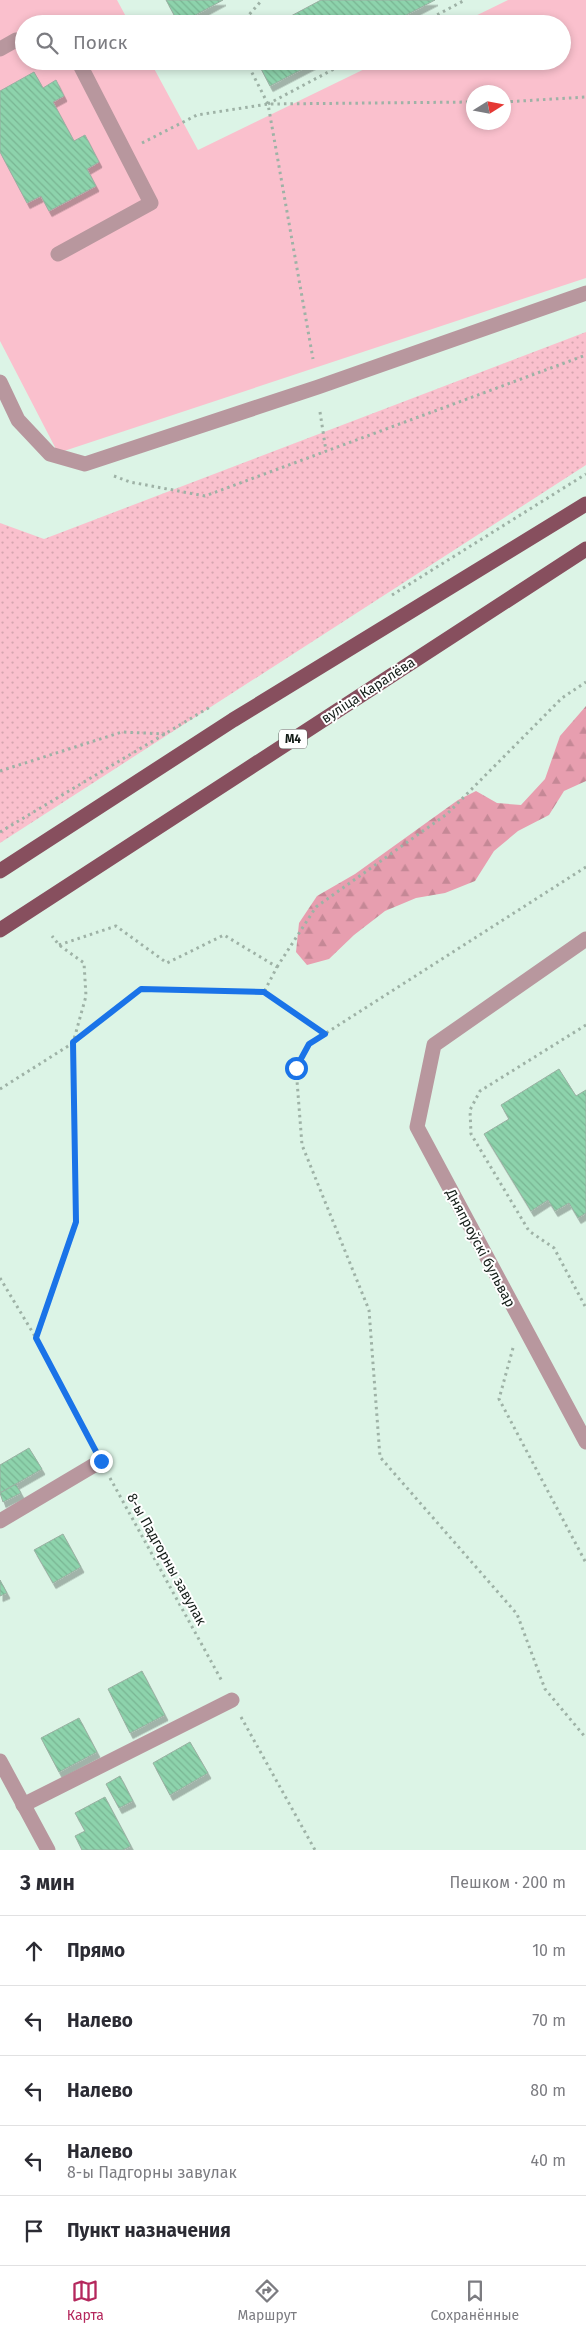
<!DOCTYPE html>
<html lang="ru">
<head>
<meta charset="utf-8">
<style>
  body { margin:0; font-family:"Fira Sans",sans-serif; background:#f2f2f3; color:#2b2b33 }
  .compass { position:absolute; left:466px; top:85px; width:45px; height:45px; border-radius:50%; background:#fff; box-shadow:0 2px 8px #0003; rotate:79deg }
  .stop { position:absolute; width:15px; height:15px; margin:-11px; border:4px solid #1a73e8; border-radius:50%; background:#fff }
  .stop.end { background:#1a73e8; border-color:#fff; box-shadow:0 1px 5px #0008 }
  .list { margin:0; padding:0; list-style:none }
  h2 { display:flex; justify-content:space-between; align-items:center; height:65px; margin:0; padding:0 20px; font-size:21px }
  h2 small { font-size:16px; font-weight:400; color:#7c7c81 }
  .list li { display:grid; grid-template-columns:32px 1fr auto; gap:15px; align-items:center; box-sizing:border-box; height:70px; padding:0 20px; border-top:1px solid #e1e1e2 }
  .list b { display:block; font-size:19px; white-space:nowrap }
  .list p { margin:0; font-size:16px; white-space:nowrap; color:#7c7c81 }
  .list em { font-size:16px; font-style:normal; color:#7c7c81 }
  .icon { flex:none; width:28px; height:28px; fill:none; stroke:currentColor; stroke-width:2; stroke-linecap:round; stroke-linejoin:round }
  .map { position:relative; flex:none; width:586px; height:1850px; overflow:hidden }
  .search { position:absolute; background:#fff; box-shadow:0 2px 8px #0003; left:15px; right:15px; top:15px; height:55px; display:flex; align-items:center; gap:12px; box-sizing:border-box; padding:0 18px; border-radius:28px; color:#7c7c81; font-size:19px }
  .sheet { height:415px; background:#fff }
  nav { display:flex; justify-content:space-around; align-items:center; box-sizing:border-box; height:70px; border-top:1px solid #e1e1e2; background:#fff; font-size:14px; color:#7c7c81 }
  nav a { display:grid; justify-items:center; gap:2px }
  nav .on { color:#b5285d }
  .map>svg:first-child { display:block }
  .grass { fill:url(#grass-dots) }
  .forest { fill:url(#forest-firs) }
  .green { fill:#fac0cd; fill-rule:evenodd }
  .building { fill:url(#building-back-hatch); stroke:#99b0a2; filter:url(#shadow) }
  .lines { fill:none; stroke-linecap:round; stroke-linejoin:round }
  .path { stroke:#9eb2a6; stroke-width:3; stroke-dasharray:2.5 4; stroke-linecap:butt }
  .lane { stroke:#b8979e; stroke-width:15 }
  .street { stroke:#b8979e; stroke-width:15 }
  .primary { stroke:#874f5e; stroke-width:15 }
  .route { stroke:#1a73e8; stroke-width:6 }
  .labels { text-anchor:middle; stroke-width:4; stroke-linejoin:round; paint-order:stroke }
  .shield { fill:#fff; stroke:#5a615d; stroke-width:1 }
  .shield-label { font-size:12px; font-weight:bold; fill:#141d18 }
  .street-label { font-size:14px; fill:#141d18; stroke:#fff }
</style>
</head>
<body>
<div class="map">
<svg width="586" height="1850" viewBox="0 0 586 1850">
  <defs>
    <pattern id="grass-dots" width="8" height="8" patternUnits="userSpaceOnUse" patternTransform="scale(1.25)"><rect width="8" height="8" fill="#fac0cd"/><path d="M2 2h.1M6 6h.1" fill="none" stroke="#d5a5af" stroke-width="1.8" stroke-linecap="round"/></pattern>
    <pattern id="forest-firs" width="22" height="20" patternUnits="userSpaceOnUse" patternTransform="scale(1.25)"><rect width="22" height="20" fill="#e79eaf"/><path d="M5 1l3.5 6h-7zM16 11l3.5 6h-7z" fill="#c58896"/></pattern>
    <pattern id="building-back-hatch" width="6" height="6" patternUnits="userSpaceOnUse" patternTransform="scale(1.25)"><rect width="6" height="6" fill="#8dd3ac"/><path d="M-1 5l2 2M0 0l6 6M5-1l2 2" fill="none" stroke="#79b593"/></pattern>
    <filter id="shadow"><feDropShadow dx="3" dy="5.5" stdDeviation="0" flood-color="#0004"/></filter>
  </defs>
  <rect width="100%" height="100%" fill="#dcf4e6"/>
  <polygon class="grass" points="586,332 586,465 0,843 0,523 44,539"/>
  <polygon class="forest" points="586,706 586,781 564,791 549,815 518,831 494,851 475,881 445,893 416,898 385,911 354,935 329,959 307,965 296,952 299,923 317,896 355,874 458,800 476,791 497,803 521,805 545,779 560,736"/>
  <path class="green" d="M0 0H117L130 24H24V61H150L198 150 381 61H562V24H459L508 0H586V278L58 453 0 341ZM474 92H504V122H474Z"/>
  <g class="building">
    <polygon points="166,0 223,0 179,24"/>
    <polygon points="321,0 435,0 389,24 276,24"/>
    <polygon points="257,61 318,61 270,86"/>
    <polygon points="34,72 43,88 56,80 64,96 53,102 74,141 85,135 99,162 87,169 96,186 49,211 41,196 27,203 0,152 0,91"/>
    <polygon points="559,1069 576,1096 586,1090 586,1213 578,1218 569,1203 555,1211 548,1200 531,1211 484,1134 509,1119 501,1105"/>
    <polygon points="29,1448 42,1469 0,1493 0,1465"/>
    <polygon points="16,1484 21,1493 3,1502 0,1493"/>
    <polygon points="63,1534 81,1567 53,1583 34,1550"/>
    <polygon points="0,1580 7,1593 0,1596"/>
    <polygon points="142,1671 165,1715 130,1733 108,1689"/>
    <polygon points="79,1718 97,1752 59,1772 41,1738"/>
    <polygon points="190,1742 208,1773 170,1795 153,1763"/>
    <polygon points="120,1776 133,1801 119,1808 106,1784"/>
    <polygon points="105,1797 131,1846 123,1850 82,1850 75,1836 85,1831 75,1813"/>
  </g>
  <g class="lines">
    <g class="path">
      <polyline points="241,24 262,0"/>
      <polyline points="420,24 465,0"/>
      <polyline points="246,61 268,104 313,359"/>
      <polyline points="504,102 586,97"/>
      <polyline points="268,104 349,61"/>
      <polyline points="142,143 197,115 268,104 474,102"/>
      <polyline points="320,412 326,451"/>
      <polyline points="114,476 130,482 205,496 586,355"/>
      <polyline points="392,595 586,474"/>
      <polyline points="0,771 122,732 165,734"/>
      <polyline points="0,832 210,707"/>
      <polyline points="586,867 309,1044 296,1068 302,1145 369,1310 380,1457 517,1614 545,1689 586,1738"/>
      <polyline points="59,945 116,926 167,963 224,935 277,967 264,992"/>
      <polyline points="277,967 316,907 447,814 562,698 586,682"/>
      <polyline points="586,1025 480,1091 470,1110 471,1134 529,1231 554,1248 586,1308"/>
      <polyline points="0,1089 73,1043 141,989 264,992 325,1034"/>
      <polyline points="0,1278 36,1338 92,1444"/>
      <polyline points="37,1337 76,1222 73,1043 86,996 84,963 59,945 52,936"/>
      <polyline points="513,1348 499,1399 586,1563"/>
      <polyline points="110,1478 223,1683"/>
      <polyline points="241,1717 315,1850"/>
    </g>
    <g class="lane">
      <polyline points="0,49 16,40 24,40"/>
      <polyline points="58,254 151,203 78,61"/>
    </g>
    <g class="street">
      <polyline points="0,382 18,420 50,454 85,464 318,387 586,293"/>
      <polyline points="586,939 434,1045 417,1127 586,1442"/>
      <polyline points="0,1521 101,1461"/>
      <polyline points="0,1761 48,1850"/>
      <polyline points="23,1805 232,1700"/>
    </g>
    <g class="primary">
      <polyline points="0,871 233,720 586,504"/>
      <polyline points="0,930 586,549"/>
    </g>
  </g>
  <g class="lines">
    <polyline class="route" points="101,1461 36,1338 76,1222 73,1042 141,989 264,992 325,1034 309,1044 296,1068"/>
  </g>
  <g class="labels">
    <rect class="shield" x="279" y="729.5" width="28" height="19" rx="4"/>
    <g class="shield-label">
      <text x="293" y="743">М4</text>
    </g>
    <g class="street-label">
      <text transform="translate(368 690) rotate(-33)" y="5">вуліца Каралёва</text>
      <text transform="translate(481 1248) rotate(62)" y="5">Дняпроўскі бульвар</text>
      <text transform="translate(167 1559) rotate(61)" y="5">8-ы Падгорны завулак</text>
    </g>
  </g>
</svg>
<svg class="compass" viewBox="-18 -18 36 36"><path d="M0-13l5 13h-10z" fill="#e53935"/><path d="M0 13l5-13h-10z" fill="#7c7c81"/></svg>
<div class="stop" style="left:296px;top:1068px"></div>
<div class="stop end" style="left:101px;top:1461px"></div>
<div class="search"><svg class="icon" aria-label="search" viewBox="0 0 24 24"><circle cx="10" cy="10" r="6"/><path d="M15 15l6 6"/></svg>Поиск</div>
</div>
<section class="sheet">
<h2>3 мин<small>Пешком · 200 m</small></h2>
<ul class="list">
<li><svg class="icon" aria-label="ahead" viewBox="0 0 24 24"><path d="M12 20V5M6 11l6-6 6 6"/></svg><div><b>Прямо</b></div><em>10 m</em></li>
<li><svg class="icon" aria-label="left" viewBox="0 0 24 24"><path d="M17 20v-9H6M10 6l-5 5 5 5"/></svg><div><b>Налево</b></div><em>70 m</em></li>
<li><svg class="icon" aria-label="left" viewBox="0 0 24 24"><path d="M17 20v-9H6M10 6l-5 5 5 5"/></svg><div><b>Налево</b></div><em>80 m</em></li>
<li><svg class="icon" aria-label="left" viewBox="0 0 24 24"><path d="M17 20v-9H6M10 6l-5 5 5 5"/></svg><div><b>Налево</b><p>8-ы Падгорны завулак</p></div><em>40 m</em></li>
<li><svg class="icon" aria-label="arrive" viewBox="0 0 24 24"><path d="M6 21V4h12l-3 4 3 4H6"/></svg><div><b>Пункт назначения</b></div></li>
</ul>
</section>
<nav>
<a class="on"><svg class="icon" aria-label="map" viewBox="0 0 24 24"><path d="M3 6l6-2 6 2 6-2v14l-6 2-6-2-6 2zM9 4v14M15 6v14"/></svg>Карта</a>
<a><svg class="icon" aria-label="directions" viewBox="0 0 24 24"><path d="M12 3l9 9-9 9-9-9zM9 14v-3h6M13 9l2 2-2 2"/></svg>Маршрут</a>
<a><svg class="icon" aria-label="saved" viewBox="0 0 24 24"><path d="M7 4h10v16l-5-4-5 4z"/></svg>Сохранённые</a>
</nav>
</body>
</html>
